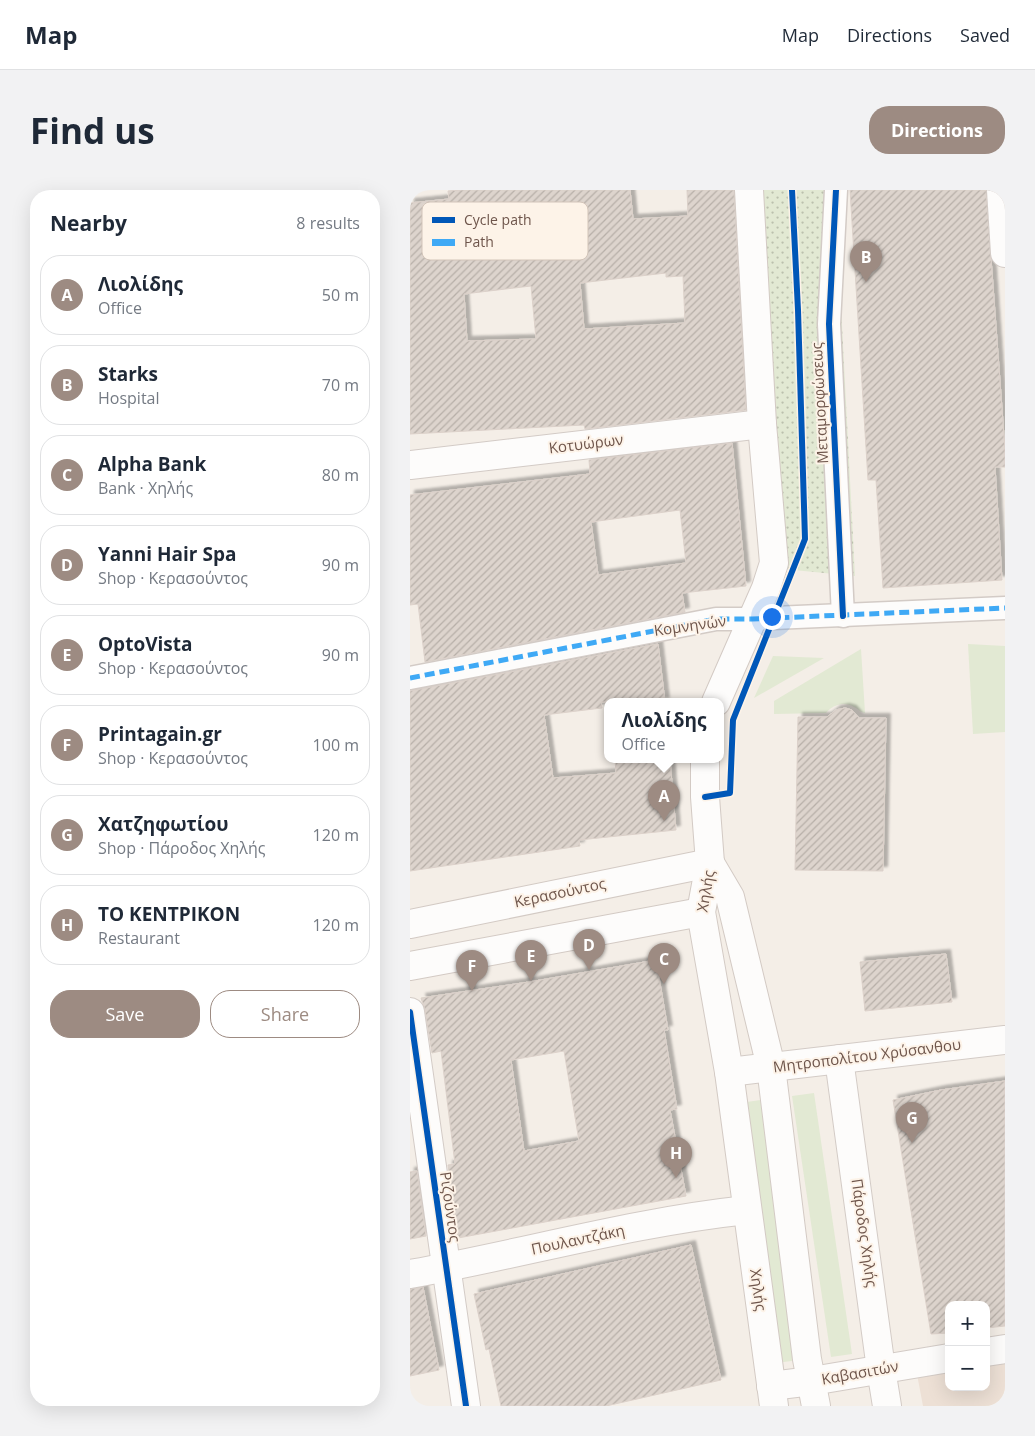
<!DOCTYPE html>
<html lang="en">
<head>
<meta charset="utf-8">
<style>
  body { margin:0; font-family:"Open Sans",sans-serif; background:#f2f2f3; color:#1f2937 }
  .controls { position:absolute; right:15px; bottom:15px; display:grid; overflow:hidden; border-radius:10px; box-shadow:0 5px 20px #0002 }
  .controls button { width:45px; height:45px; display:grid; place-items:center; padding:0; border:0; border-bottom:1px solid #e0e1e3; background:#fff; color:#1f2937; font:25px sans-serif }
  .you { position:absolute; left:361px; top:426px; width:18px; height:18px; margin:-12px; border:4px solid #fff; border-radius:50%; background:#1a73e8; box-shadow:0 0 0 8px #1a73e833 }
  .badge { display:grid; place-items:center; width:32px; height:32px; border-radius:50%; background:#9d8b82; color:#fff; font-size:16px; font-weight:700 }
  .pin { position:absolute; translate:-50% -41px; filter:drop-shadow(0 1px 2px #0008) }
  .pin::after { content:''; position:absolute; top:26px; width:18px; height:15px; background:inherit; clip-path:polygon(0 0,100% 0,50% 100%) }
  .popup { position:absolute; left:194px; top:508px; width:120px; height:65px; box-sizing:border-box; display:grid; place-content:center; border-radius:10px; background:#fff; filter:drop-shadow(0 1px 4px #0005); font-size:16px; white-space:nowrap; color:#747a83 }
  .popup b { font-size:19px; color:#1f2937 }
  .popup::after { content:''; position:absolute; left:50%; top:100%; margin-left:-10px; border:10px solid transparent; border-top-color:#fff }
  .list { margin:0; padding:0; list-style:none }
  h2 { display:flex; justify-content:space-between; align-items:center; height:65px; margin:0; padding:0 20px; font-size:21px }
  h2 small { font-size:16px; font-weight:400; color:#747a83 }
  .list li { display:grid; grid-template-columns:32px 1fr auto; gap:15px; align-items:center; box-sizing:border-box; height:80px; margin:0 10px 10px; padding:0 10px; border:1px solid #e0e1e3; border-radius:20px }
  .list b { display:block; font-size:19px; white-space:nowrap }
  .list p { margin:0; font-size:16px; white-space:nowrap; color:#747a83 }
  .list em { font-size:16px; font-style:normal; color:#747a83 }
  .actions { display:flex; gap:10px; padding:15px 20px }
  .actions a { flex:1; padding:11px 0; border:1px solid #9d8b82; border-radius:20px; text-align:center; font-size:18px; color:#9d8b82 }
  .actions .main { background:#9d8b82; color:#fff }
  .map { position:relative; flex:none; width:595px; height:1216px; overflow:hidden; border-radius:20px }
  header { display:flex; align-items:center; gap:30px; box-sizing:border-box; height:70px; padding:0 25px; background:#fff; border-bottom:1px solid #e0e1e3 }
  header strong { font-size:24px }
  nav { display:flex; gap:28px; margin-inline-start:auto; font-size:18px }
  .intro { display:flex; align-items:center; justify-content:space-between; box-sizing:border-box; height:120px; padding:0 30px }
  h1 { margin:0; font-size:35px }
  .button { padding:12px 22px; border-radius:20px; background:#9d8b82; color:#fff; font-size:18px; font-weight:700 }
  main { display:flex; gap:30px; padding:0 30px }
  aside { flex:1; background:#fff; border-radius:20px; box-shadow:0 5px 20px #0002 }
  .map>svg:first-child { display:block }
  .residential { fill:#ede0d5 }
  .green { fill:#e2e9d3 }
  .park { fill:url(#park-dots) }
  .building { fill:url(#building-hatch); stroke:#dcd1ca; fill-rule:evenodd; filter:url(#shadow) }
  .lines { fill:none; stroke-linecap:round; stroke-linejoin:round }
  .pedestrian-casing { stroke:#d3cbc6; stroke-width:25 }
  .minor-casing { stroke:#d3cbc6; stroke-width:30 }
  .secondary-casing { stroke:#d3cac4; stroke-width:30 }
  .pedestrian { stroke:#fdfcfb; stroke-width:22 }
  .minor { stroke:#fdfcfb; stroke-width:28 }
  .secondary { stroke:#fdfcfb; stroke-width:28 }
  .quiet { stroke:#3fa9f5; stroke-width:5; stroke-dasharray:10 5; stroke-linecap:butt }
  .cycleway-casing { stroke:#fdf3e8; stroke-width:9 }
  .cycleway { stroke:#0057b8; stroke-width:6 }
  .labels { text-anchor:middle; stroke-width:4; stroke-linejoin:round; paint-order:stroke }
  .street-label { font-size:15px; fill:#6e554b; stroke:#fdf3e8 }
  .key { fill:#fdf3e8; stroke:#d2c4b9; stroke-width:1 }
  .key-label { font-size:14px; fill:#6e554b }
</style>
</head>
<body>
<header>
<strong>Map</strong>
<nav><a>Map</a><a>Directions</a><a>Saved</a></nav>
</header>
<div class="intro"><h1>Find us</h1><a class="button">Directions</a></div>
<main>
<aside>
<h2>Nearby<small>8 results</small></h2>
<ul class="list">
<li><span class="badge">A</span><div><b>Λιολίδης</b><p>Office</p></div><em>50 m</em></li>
<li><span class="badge">B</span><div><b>Starks</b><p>Hospital</p></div><em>70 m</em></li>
<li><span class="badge">C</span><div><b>Alpha Bank</b><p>Bank · Χηλής</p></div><em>80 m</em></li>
<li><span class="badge">D</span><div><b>Yanni Hair Spa</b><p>Shop · Κερασούντος</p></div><em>90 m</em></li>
<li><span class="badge">E</span><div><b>OptoVista</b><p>Shop · Κερασούντος</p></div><em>90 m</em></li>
<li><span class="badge">F</span><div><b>Printagain.gr</b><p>Shop · Κερασούντος</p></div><em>100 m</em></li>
<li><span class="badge">G</span><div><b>Χατζηφωτίου</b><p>Shop · Πάροδος Χηλής</p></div><em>120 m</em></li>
<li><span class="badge">H</span><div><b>ΤΟ ΚΕΝΤΡΙΚΟΝ</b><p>Restaurant</p></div><em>120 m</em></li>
</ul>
<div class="actions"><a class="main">Save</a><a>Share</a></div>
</aside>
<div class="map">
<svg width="595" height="1216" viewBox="0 0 595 1216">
  <defs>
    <pattern id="park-dots" width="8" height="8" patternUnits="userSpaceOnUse" patternTransform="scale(1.25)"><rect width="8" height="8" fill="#e2e9d3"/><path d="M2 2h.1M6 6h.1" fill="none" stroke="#bbc0ad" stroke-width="1.8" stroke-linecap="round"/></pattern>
    <pattern id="building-hatch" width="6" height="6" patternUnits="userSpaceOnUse" patternTransform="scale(1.25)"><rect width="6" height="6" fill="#ddd4cd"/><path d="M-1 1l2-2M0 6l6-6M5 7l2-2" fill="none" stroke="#b7afa8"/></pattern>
    <filter id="shadow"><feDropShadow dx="4.5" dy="-4.5" stdDeviation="1" flood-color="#0004"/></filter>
  </defs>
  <rect width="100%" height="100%" fill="#f4eee7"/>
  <polygon class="residential" points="595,1165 595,1216 513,1216 506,1179 539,1174 539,1197 576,1197 576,1168"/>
  <g class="green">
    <polygon points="558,454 595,456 595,542 563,544"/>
    <path d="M451 459 455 523C449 522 449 519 444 517 433 511 423 515 416 523L364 524V511Z"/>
    <polygon points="363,466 414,468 344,508"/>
    <polygon points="404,903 442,1164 421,1167 382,906"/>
    <polygon points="365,908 397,1169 358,1174 323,914"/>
  </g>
  <polygon class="park" points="352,0 425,0 445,386 373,379"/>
  <g class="building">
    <path d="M51 0H220L223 29 278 26 277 0H324L336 220 175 239 174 235 0 244V13L39 9 38 1ZM256 83V87L273 86 275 133 174 139 170 93ZM121 96 126 149 57 151 54 104Z"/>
    <polygon points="440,0 576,0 595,260 595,277 585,277 592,390 473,398 466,290 458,290"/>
    <path d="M322 253 336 396 272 403 275 422 15 472 8 414 0 415V305L180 284 179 270ZM270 320 276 373 188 385 181 332Z"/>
    <polygon points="248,454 255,512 191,512 192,518 134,525 143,588 206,583 205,570 260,570 266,640 169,650 170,656 0,681 0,501"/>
    <polygon points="435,518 442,520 449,528 476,528 473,681 385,680 388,527 417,527 426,520"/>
    <polygon points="536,764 542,812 455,821 450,772"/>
    <path d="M246 770 258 840H254L267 919 260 920 276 1006 48 1048 38 975 45 974 31 861 22 863 15 820 11 808 119 792ZM154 861 169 951 114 961 101 870Z"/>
    <polygon points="595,891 595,1136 576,1138 576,1115 539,1115 539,1143 521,1144 483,910 531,900"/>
    <polygon points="7,981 16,1046 0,1049 0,982"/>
    <polygon points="281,1055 311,1190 196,1216 91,1216 79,1159 76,1160 64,1104"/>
    <polygon points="13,1097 29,1180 0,1186 0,1099"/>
  </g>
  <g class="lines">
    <g class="pedestrian-casing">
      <g id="pedestrian">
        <polyline points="426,0 419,134 433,426"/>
        <polyline points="0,488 306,429 342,429 595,418"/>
      </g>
    </g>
    <g class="minor-casing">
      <g id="minor">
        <polyline points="591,0 595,63"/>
        <polyline points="0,275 352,234"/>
        <polyline points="0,822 56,1216"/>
        <polyline points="429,869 471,1179 477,1216"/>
        <polyline points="319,882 595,850"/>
        <path d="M0 1084C112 1064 223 1032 337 1020"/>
        <polyline points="576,1162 595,1159"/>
        <polyline points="361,1196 402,1191 539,1168"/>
      </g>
    </g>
    <g class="secondary-casing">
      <g id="secondary">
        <polyline points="306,512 356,398 364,373 352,234 339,0"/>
        <polyline points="295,570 295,607 300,673 291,722 319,882 364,1216"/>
        <polyline points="300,673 320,707 361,877 397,1169 406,1216"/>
        <polyline points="0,734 300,673"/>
        <polyline points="0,776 291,722"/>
      </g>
    </g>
    <use href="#pedestrian" class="pedestrian"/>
    <use href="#minor" class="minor"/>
    <use href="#secondary" class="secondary"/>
    <polyline class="quiet" points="0,488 306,429 342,429 595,418"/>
    <g class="cycleway-casing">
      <g id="cycleway">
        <polyline points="426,0 419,134 433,426"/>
        <polyline points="295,607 320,603 323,530 395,349 388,120 382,0"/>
        <polyline points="0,822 56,1216"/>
      </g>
    </g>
    <use href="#cycleway" class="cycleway"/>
  </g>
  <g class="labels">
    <g class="street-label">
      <text transform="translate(410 213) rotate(-93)" y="5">Μεταμορφώσεως</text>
      <text transform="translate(176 254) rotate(-7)" y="5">Κοτυώρων</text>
      <text transform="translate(280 436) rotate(-8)" y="5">Κομνηνών</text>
      <text transform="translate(296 701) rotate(-80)" y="5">Χηλής</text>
      <text transform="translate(150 703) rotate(-12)" y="5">Κερασούντος</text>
      <text transform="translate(457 866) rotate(-7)" y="5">Μητροπολίτου Χρύσανθου</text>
      <text transform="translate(40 1017) rotate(82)" y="5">Ριζούντος</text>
      <text transform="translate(454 1043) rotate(82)" y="5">Πάροδος Χηλής</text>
      <text transform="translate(168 1050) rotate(-12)" y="5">Πουλαντζάκη</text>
      <text transform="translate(348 1100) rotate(82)" y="5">Χηλής</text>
      <text transform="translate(450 1183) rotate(-10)" y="5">Καβασιτών</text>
    </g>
  </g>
  <rect x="12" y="12" width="166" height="58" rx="8" class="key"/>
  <rect x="22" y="27" width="23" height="6" fill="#0057b8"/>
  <rect x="22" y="49" width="23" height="7" fill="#3fa9f5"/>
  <g class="key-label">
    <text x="54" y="35">Cycle path</text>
    <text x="54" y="57">Path</text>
  </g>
</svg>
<div class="controls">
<button>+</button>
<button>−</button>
</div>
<div class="you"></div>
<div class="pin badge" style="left:254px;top:631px">A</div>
<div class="popup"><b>Λιολίδης</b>Office</div>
<div class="pin badge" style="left:456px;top:92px">B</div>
<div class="pin badge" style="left:254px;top:794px">C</div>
<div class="pin badge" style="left:179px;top:780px">D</div>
<div class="pin badge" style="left:121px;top:791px">E</div>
<div class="pin badge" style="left:62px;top:801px">F</div>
<div class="pin badge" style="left:502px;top:953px">G</div>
<div class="pin badge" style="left:266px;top:988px">H</div>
</div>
</main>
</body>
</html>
